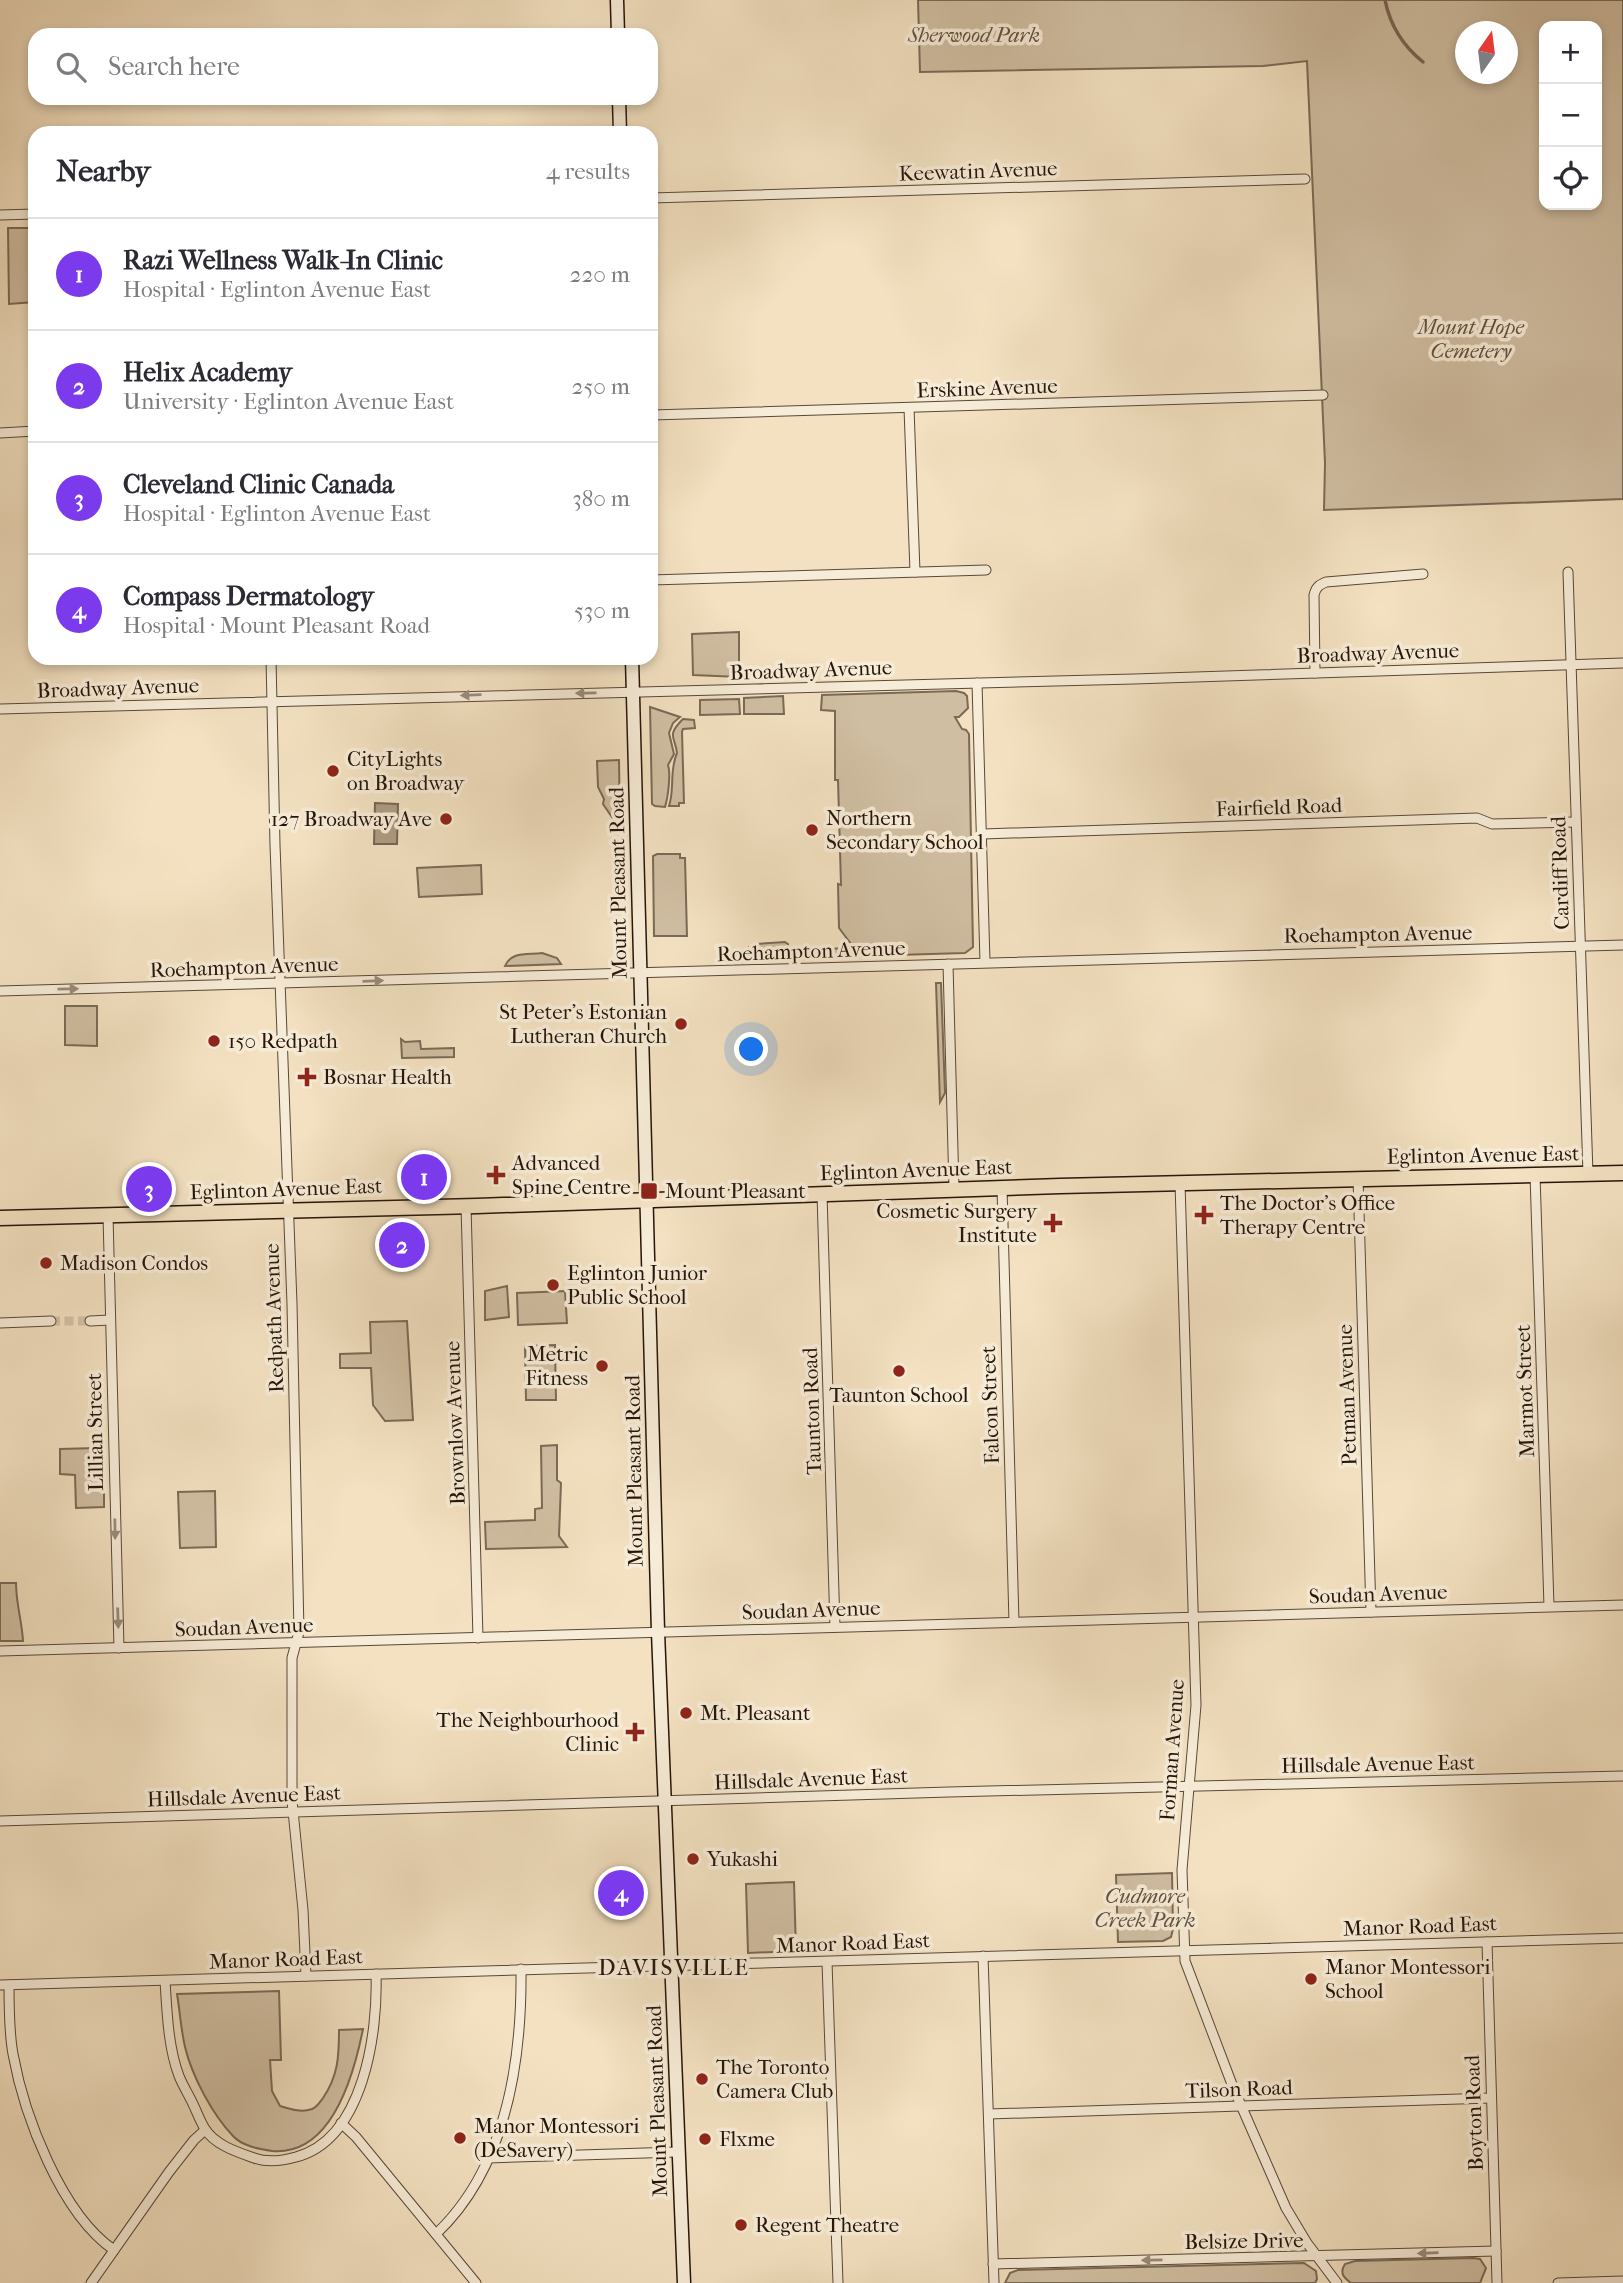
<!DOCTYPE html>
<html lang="en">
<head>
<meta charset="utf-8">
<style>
  body { margin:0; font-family:"IM FELL French Canon",serif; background:#f2f2f3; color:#2b2b33 }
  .controls { position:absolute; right:21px; top:21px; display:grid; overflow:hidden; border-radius:14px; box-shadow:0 4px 10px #0003 }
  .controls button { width:63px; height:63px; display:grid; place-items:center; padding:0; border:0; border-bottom:2px solid #e1e1e2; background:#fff; color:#2b2b33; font:35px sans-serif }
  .compass { position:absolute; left:1455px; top:21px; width:63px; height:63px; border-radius:50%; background:#fff; box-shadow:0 4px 10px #0003; rotate:14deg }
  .you { position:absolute; left:752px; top:1050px; width:24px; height:24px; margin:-18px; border:5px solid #fff; border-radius:50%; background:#1a73e8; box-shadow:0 0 0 10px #1a73e833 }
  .badge { display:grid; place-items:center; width:46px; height:46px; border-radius:50%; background:#7c3aed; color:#fff; font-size:23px; font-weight:700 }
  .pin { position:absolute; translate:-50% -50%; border:4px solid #fff; box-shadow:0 2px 7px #0006 }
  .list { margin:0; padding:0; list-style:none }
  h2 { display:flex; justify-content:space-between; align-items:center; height:91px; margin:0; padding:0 28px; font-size:30px }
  h2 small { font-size:23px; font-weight:400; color:#7c7c81 }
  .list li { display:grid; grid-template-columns:46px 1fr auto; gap:21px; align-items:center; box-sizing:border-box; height:112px; padding:0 28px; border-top:2px solid #e1e1e2 }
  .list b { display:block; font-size:26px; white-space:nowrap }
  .list p { margin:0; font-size:23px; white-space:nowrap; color:#7c7c81 }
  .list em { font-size:23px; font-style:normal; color:#7c7c81 }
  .icon { flex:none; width:38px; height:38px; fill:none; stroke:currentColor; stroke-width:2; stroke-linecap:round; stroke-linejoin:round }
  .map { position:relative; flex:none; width:1623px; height:2283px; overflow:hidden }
  .search { position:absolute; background:#fff; box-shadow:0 4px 10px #0003; left:28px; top:28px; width:630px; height:77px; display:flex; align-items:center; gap:18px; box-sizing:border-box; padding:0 24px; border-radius:21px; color:#7c7c81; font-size:26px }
  .panel { position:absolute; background:#fff; box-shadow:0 4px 10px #0003; left:28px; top:126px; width:630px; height:539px; border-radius:21px }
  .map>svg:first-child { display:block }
  .green { fill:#d0bea2; stroke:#7a6a56; stroke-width:2; fill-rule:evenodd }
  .water { fill:#ad9c83; stroke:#776653; stroke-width:2 }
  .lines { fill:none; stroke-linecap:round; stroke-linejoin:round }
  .stream { stroke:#776653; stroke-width:3.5 }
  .minor-tunnel { stroke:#d4c2a6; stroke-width:9; stroke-dasharray:9 4.5; stroke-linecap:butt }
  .minor-casing { stroke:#584838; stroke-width:11 }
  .secondary-casing { stroke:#25150a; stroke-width:15 }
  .primary-casing { stroke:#25150a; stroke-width:17 }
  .minor { stroke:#f7ecd7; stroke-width:9 }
  .secondary { stroke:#f7ecd7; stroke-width:12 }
  .primary { stroke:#f3e1c1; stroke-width:14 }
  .oneway { fill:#988b7b }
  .poi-dot { fill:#8f2418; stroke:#f7ecd7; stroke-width:2.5 }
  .labels { text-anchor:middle; stroke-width:7; stroke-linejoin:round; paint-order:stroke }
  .park-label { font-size:21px; font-style:italic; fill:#61503f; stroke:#f7ecd7 }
  .street-label { font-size:21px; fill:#25150a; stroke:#f7ecd7 }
  .poi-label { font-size:21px; fill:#25150a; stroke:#f7ecd7; text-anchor:start }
  .neighbourhood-label { font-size:23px; letter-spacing:2px; fill:#25150a; stroke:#f7ecd7 }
</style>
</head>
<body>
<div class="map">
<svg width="1623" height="2283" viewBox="0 0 1623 2283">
  <rect width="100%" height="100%" fill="#f3e1c1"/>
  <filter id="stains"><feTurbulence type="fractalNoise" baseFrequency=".00286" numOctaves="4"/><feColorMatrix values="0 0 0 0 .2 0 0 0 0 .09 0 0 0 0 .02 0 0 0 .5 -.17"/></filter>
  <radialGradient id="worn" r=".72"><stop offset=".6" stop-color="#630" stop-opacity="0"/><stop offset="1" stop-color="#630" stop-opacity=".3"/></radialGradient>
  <g class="green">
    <path d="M918 0H1623V499L1324 510 1325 463 1307 61 1263 66 920 72ZM1544 26H1597V205H1544ZM1466 32H1508V74H1466Z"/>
    <polygon points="8,228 35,228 35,302 9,304"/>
    <polygon points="739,632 739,677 693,675 692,634"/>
    <polygon points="956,691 964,693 967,696 968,708 959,717 955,717 962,729 966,730 969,734 973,947 965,953 828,957 823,949 854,948 839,928 838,884 841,885 838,780 835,780 835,711 821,710 822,695"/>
    <polygon points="783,696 784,714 744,714 744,698"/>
    <polygon points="739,699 740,714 700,715 700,700"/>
    <path d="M650 707 680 717 673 723 669 733 674 754 668 765C671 774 668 797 665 807L655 806 652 804Z"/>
    <path d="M683 719 694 720 695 728 683 729 682 732 684 803H679V806H669C675 788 669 771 677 753 675 736 666 736 683 719Z"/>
    <polygon points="619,760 620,829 603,804 604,799 598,787 597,761"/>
    <polygon points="657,854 680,854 680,858 685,858 687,936 654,936 653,856"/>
    <polygon points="481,865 482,894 419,897 417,868"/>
    <polygon points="785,942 788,944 789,954 787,958 754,959 750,955 749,947 755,944"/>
    <path d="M542 953 557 958 561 964 505 966C511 951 528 955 542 953Z"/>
    <polygon points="936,983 941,983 945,1093 940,1102"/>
    <polygon points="65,1006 97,1006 97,1046 65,1045"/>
    <polygon points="401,1039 405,1042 420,1041 421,1049 454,1048 454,1057 402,1058"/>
    <polygon points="507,1286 509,1317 485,1320 485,1291"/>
    <polygon points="565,1291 567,1323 518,1325 517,1293"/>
    <polygon points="407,1321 413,1420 385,1421 373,1405 371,1368 340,1368 340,1354 371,1353 370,1322"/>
    <polygon points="555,1345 556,1400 526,1400 525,1346"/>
    <polygon points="557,1445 557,1480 561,1483 559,1536 567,1547 486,1549 485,1522 535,1520 535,1509 542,1508 541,1446"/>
    <polygon points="96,1448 96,1473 104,1473 104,1507 76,1508 75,1475 60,1474 60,1449"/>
    <polygon points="215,1491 216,1547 180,1548 178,1492"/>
    <path d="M0 1583H16C16 1604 22 1621 23 1641H0Z"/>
    <polygon points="1172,1873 1173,1929 1171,1937 1163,1941 1118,1942 1116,1875"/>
    <polygon points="794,1882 796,1951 748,1953 746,1884"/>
    <path d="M279 1991 281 2060H270L272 2091 280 2106C290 2109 301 2113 312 2109 317 2107 320 2102 323 2098 338 2076 339 2057 339 2030L363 2029C354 2074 332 2156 272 2151 259 2149 242 2146 233 2136 212 2114 192 2076 185 2047 181 2030 180 2012 177 1994Z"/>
    <path d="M1473 2258 1480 2259 1486 2268 1480 2283H1351C1344 2278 1339 2273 1345 2264L1355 2261Z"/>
    <polygon points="1304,2263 1316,2271 1317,2279 1315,2283 1005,2283 1010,2273 1018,2270"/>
  </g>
  <polygon class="water" points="375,803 398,804 397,844 374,844"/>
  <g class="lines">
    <path class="stream" d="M1385 0C1390 25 1403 46 1423 62"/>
    <polyline class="minor-tunnel" points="51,1321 90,1321"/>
    <g class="minor-casing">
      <g id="minor">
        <polyline points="651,198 1305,179"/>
        <polyline points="0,215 35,214"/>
        <polyline points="909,408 915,572"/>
        <polyline points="651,415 1323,395"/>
        <polyline points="0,433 35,431"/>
        <polyline points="1568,572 1588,1174"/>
        <polyline points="651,580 986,570"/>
        <polyline points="271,658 275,845 292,1304 299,1632 292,1658 292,1801 303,1910 306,1976"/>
        <path d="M1315 673 1314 595C1316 587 1319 585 1326 582L1423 574"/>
        <polyline points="977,683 985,962"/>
        <polyline points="0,709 1134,679 1623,663"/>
        <polyline points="983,834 1477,818 1492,824 1576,822"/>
        <polyline points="948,964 954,1189"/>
        <polyline points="0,991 1623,945"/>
        <polyline points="1535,1175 1549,1606"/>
        <polyline points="1358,1178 1371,1612"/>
        <polyline points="1180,1183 1196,1705 1182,1870 1185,1961 1233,2087 1286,2208 1307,2243 1337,2283"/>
        <polyline points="1002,1188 1014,1622"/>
        <polyline points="822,1194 835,1627"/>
        <polyline points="466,1206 478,1638"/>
        <polyline points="108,1215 119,1648"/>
        <polyline points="90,1321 110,1320"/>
        <polyline points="0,1323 51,1321"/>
        <polyline points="0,1651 1623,1605"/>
        <polyline points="0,1821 949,1792 1623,1776"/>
        <polyline points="1487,1942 1497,2283"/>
        <polyline points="983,1956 994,2283"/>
        <polyline points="827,1962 838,2283"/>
        <path d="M165 1981C167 2011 168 2047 179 2076 183 2086 189 2095 193 2104 197 2112 200 2121 205 2129 215 2145 237 2152 254 2158 268 2163 282 2161 296 2157 364 2139 378 2032 376 1974"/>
        <polyline points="0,1985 1623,1938"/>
        <path d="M9 1985C9 2007 9 2032 13 2054 24 2115 61 2214 114 2250"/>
        <polyline points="989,2114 1491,2098"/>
        <polyline points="341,2123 356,2137 476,2283"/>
        <polyline points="488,2158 677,2152"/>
        <path d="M436 2234C507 2167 522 2061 521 1969"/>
        <polyline points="993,2264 1496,2251"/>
        <polyline points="91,2283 169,2172 194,2140 205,2130"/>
        <polyline points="1558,2283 1623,2281"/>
      </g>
    </g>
    <g class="secondary-casing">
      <g id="secondary">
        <polyline points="617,0 618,35"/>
        <polyline points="619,98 620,133"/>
        <polyline points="632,658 658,1632 684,2283"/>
      </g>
    </g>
    <g class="primary-casing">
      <polyline id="primary" points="0,1218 477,1206 1060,1186 1623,1173"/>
    </g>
    <use href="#minor" class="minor"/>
    <use href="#secondary" class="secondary"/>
    <use href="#primary" class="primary"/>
  </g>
  <defs><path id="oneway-solid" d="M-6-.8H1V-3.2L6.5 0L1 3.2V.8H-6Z" transform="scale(1.75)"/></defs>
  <g class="oneway">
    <use href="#oneway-solid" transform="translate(586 693) rotate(179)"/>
    <use href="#oneway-solid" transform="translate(471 695) rotate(178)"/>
    <use href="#oneway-solid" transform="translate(373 981) rotate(-2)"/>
    <use href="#oneway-solid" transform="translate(68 989) rotate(-1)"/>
    <use href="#oneway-solid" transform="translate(115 1529) rotate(89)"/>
    <use href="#oneway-solid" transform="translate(118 1618) rotate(88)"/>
    <use href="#oneway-solid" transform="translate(1428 2253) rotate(178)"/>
    <use href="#oneway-solid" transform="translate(1152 2260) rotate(179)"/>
  </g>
  <g class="poi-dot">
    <circle cx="333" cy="771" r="7"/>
    <circle cx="446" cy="819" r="7"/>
    <circle cx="812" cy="830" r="7"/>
    <circle cx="681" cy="1024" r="7"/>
    <circle cx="214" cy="1041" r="7"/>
    <path d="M303.5 1066.5h7v7h7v7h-7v7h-7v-7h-7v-7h7z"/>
    <path d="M492.5 1164.5h7v7h7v7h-7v7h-7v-7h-7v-7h7z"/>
    <rect x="640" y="1182" width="18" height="18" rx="3.5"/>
    <path d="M1200.5 1204.5h7v7h7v7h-7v7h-7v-7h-7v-7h7z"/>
    <path d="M1049.5 1212.5h7v7h7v7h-7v7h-7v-7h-7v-7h7z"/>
    <circle cx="46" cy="1263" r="7"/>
    <circle cx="553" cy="1285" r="7"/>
    <circle cx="602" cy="1366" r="7"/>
    <circle cx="899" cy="1371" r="7"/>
    <circle cx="686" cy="1713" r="7"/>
    <path d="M631.5 1721.5h7v7h7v7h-7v7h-7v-7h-7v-7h7z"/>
    <circle cx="693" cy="1859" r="7"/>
    <circle cx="1311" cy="1979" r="7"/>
    <circle cx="702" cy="2079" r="7"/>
    <circle cx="460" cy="2138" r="7"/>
    <circle cx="705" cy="2139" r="7"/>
    <circle cx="741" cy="2225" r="7"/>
  </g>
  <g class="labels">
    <g class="park-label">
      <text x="974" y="42">Sherwood Park</text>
      <text x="1471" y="334">Mount Hope<tspan x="1471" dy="24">Cemetery</tspan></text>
      <text x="1145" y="1903">Cudmore<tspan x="1145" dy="24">Creek Park</tspan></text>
    </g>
    <g class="street-label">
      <text transform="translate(978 171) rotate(-2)" y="7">Keewatin Avenue</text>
      <text transform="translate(987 388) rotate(-2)" y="7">Erskine Avenue</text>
      <text transform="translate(1378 653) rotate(-2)" y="7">Broadway Avenue</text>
      <text transform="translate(811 670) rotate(-2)" y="7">Broadway Avenue</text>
      <text transform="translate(118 688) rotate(-2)" y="7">Broadway Avenue</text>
      <text transform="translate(1279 807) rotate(-2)" y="7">Fairfield Road</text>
      <text transform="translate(1560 873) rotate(-92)" y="7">Cardiff Road</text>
      <text transform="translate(618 883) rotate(-91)" y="7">Mount Pleasant Road</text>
      <text transform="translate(1378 934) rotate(-1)" y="7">Roehampton Avenue</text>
      <text transform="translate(811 951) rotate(-2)" y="7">Roehampton Avenue</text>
      <text transform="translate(244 967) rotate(-2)" y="7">Roehampton Avenue</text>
      <text transform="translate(1483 1155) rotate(-1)" y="7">Eglinton Avenue East</text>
      <text transform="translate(916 1170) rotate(-2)" y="7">Eglinton Avenue East</text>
      <text transform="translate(286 1189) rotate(-2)" y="7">Eglinton Avenue East</text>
      <text transform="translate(274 1318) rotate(-92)" y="7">Redpath Avenue</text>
      <text transform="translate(1525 1391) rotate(-92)" y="7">Marmot Street</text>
      <text transform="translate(1347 1395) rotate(-92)" y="7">Petman Avenue</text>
      <text transform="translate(990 1405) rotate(-92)" y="7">Falcon Street</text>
      <text transform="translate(812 1411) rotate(-92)" y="7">Taunton Road</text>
      <text transform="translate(455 1423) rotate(-92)" y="7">Brownlow Avenue</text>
      <text transform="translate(95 1432) rotate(-91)" y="7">Lillian Street</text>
      <text transform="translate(634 1471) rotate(-91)" y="7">Mount Pleasant Road</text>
      <text transform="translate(1378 1594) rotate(-2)" y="7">Soudan Avenue</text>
      <text transform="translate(811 1610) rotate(-2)" y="7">Soudan Avenue</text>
      <text transform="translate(244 1627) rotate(-2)" y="7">Soudan Avenue</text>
      <text transform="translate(1172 1750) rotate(-86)" y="7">Forman Avenue</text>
      <text transform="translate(1378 1764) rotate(-1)" y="7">Hillsdale Avenue East</text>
      <text transform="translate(811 1779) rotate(-2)" y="7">Hillsdale Avenue East</text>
      <text transform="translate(244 1796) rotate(-2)" y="7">Hillsdale Avenue East</text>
      <text transform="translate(1420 1926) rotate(-2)" y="7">Manor Road East</text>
      <text transform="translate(853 1943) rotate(-2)" y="7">Manor Road East</text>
      <text transform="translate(286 1959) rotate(-2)" y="7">Manor Road East</text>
      <text transform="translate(1239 2089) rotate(-2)" y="7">Tilson Road</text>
      <text transform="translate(657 2101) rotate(-92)" y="7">Mount Pleasant Road</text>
      <text transform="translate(1474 2113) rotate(-92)" y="7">Boyton Road</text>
      <text transform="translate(1244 2241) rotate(-1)" y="7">Belsize Drive</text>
    </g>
    <g class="poi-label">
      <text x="347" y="766">CityLights<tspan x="347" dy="24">on Broadway</tspan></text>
      <text x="826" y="825">Northern<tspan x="826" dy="24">Secondary School</tspan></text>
      <text x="432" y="826" text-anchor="end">127 Broadway Ave</text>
      <text x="667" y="1019" text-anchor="end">St Peter's Estonian<tspan x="667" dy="24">Lutheran Church</tspan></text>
      <text x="228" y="1048">150 Redpath</text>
      <text x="323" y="1084">Bosnar Health</text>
      <text x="512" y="1170">Advanced<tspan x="512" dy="24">Spine Centre</tspan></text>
      <text x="665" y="1198">Mount Pleasant</text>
      <text x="1220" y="1210">The Doctor's Office<tspan x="1220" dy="24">Therapy Centre</tspan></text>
      <text x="1037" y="1218" text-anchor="end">Cosmetic Surgery<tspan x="1037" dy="24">Institute</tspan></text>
      <text x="60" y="1270">Madison Condos</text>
      <text x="567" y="1280">Eglinton Junior<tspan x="567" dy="24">Public School</tspan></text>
      <text x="588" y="1361" text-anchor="end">Metric<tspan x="588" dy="24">Fitness</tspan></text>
      <text x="899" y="1402" text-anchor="middle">Taunton School</text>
      <text x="700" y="1720">Mt. Pleasant</text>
      <text x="619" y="1727" text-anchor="end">The Neighbourhood<tspan x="619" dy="24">Clinic</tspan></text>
      <text x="707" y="1866">Yukashi</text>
      <text x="1325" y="1974">Manor Montessori<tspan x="1325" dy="24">School</tspan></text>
      <text x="716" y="2074">The Toronto<tspan x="716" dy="24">Camera Club</tspan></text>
      <text x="474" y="2133">Manor Montessori<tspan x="474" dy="24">(DeSavery)</tspan></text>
      <text x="719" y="2146">Flxme</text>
      <text x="755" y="2232">Regent Theatre</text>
    </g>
    <g class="neighbourhood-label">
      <text x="674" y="1975">DAVISVILLE</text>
    </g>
  </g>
  <rect width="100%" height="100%" filter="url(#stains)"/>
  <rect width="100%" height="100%" fill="url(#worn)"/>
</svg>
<div class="controls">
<button>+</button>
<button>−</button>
<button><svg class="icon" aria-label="locate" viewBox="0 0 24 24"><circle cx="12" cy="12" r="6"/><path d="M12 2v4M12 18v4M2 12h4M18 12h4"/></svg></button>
</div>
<svg class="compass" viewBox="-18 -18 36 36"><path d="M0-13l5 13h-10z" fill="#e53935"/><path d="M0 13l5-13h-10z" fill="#7c7c81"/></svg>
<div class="you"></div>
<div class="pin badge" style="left:424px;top:1177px">1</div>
<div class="pin badge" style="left:402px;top:1245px">2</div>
<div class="pin badge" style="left:149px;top:1189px">3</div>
<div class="pin badge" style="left:621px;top:1893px">4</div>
<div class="search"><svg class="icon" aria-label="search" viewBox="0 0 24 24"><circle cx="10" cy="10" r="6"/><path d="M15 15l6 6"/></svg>Search here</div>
<section class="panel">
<h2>Nearby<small>4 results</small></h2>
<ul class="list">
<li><span class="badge">1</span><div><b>Razi Wellness Walk-In Clinic</b><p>Hospital · Eglinton Avenue East</p></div><em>220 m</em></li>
<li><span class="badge">2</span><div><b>Helix Academy</b><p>University · Eglinton Avenue East</p></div><em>250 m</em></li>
<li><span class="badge">3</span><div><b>Cleveland Clinic Canada</b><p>Hospital · Eglinton Avenue East</p></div><em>380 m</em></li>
<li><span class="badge">4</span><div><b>Compass Dermatology</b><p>Hospital · Mount Pleasant Road</p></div><em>530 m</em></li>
</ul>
</section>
</div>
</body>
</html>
